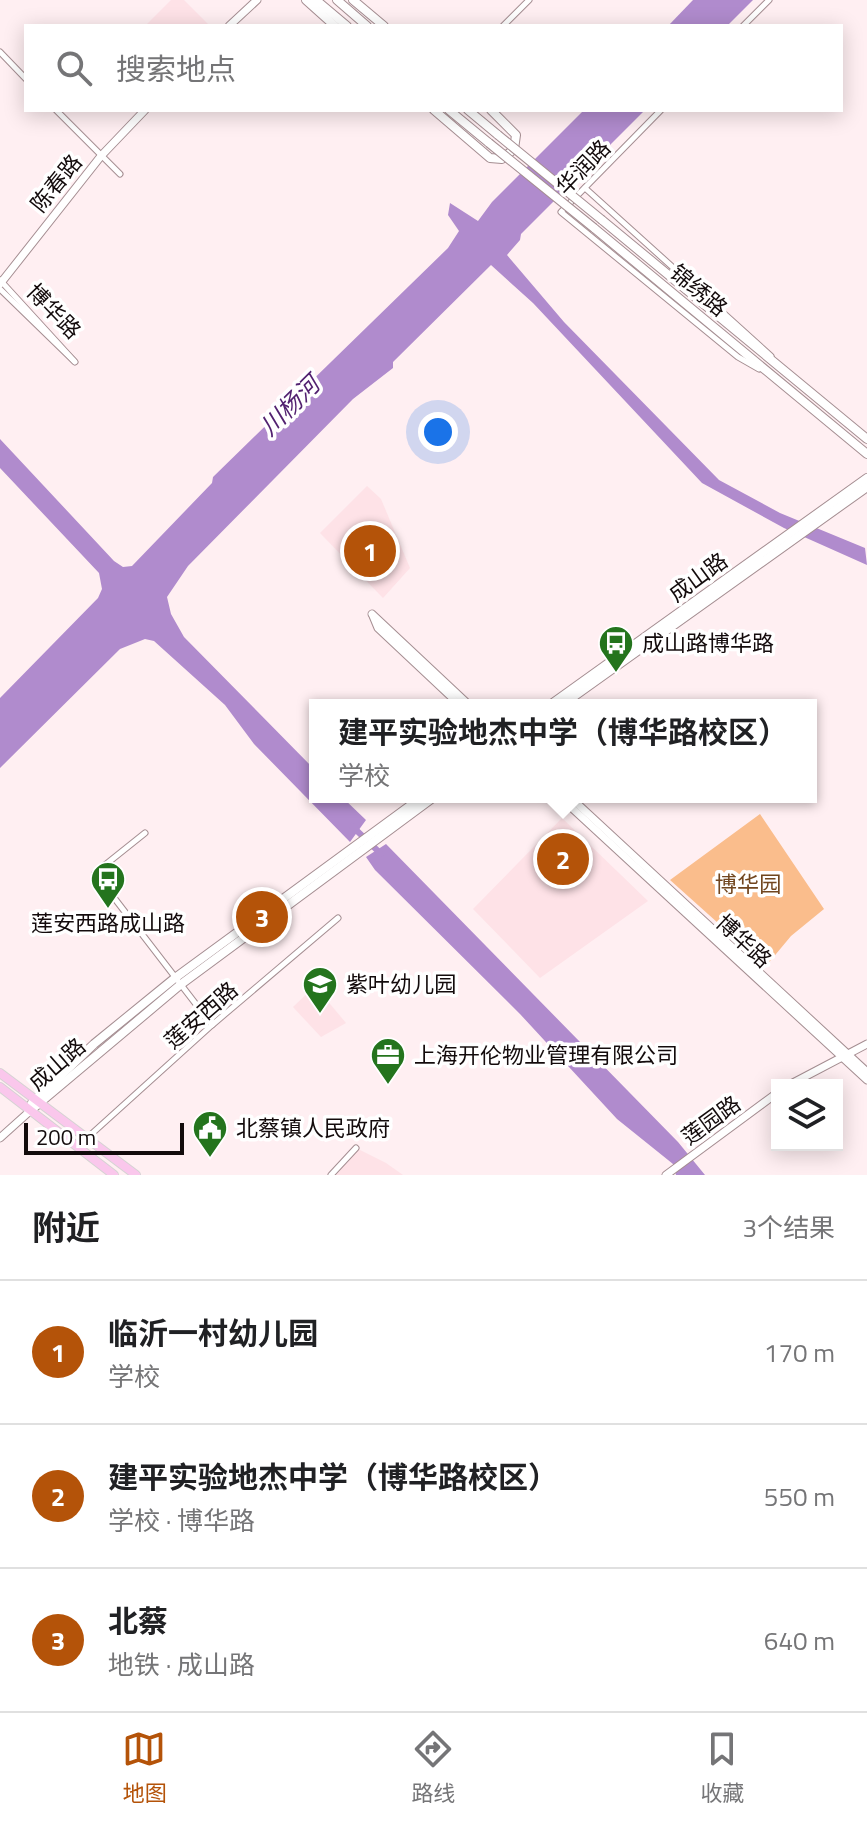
<!DOCTYPE html>
<html lang="zh">
<head>
<meta charset="utf-8">
<style>
  body { margin:0; font-family:"Titillium Web","Noto Sans SC",sans-serif; background:#f6f6f6; color:#202124 }
  .controls { position:absolute; right:24px; bottom:24px; display:grid; overflow:hidden; border-radius:0px; box-shadow:0 4px 20px #0003 }
  .controls button { width:72px; height:72px; display:grid; place-items:center; padding:0; border:0; border-bottom:2px solid #e0e0e0; background:#fff; color:#202124; font:40px sans-serif }
  .scale { position:absolute; left:24px; bottom:20px; width:160px; box-sizing:border-box; padding-left:8px; border:4px solid #130b0c; border-top:0; font-size:22px; line-height:28px; white-space:nowrap; color:#130b0c; -webkit-text-stroke:6px #fff; paint-order:stroke }
  .you { position:absolute; left:438px; top:432px; width:28px; height:28px; margin:-20px; border:6px solid #fff; border-radius:50%; background:#1a73e8; box-shadow:0 0 0 12px #1a73e833 }
  .badge { display:grid; place-items:center; width:52px; height:52px; border-radius:50%; background:#b45309; color:#fff; font-size:26px; font-weight:700 }
  .pin { position:absolute; translate:-50% -50%; border:4px solid #fff; box-shadow:0 2px 8px #0006 }
  .popup { position:absolute; left:309px; top:699px; width:508px; height:104px; box-sizing:border-box; display:grid; place-content:center; border-radius:0px; background:#fff; filter:drop-shadow(0 2px 6px #0005); font-size:26px; white-space:nowrap; color:#757577 }
  .popup b { font-size:30px; color:#202124 }
  .popup::after { content:''; position:absolute; left:50%; top:100%; margin-left:-16px; border:16px solid transparent; border-top-color:#fff }
  .list { margin:0; padding:0; list-style:none }
  h2 { display:flex; justify-content:space-between; align-items:center; height:104px; margin:0; padding:0 32px; font-size:34px }
  h2 small { font-size:26px; font-weight:400; color:#757577 }
  .list li { display:grid; grid-template-columns:52px 1fr auto; gap:24px; align-items:center; box-sizing:border-box; height:144px; padding:0 32px; border-top:2px solid #e0e0e0 }
  .list b { display:block; font-size:30px; white-space:nowrap }
  .list p { margin:0; font-size:26px; white-space:nowrap; color:#757577 }
  .list em { font-size:26px; font-style:normal; color:#757577 }
  .icon { flex:none; width:44px; height:44px; fill:none; stroke:currentColor; stroke-width:2; stroke-linecap:round; stroke-linejoin:round }
  .map { position:relative; flex:none; width:867px; height:1175px; overflow:hidden }
  .search { position:absolute; background:#fff; box-shadow:0 4px 20px #0003; left:24px; right:24px; top:24px; height:88px; display:flex; align-items:center; gap:20px; box-sizing:border-box; padding:0 28px; border-radius:0px; color:#757577; font-size:30px }
  .sheet { height:536px; background:#fff }
  nav { display:flex; justify-content:space-around; align-items:center; box-sizing:border-box; height:112px; border-top:2px solid #e0e0e0; background:#fff; font-size:22px; color:#757577 }
  nav a { display:grid; justify-items:center; gap:4px }
  nav .on { color:#b45309 }
  .map>svg:first-child { display:block }
  .built { fill:#fee2e7 }
  .green { fill:#fabd8c }
  .water { fill:#b08bcd }
  .lines { fill:none; stroke-linecap:round; stroke-linejoin:round }
  .canal { stroke:#b08bcd; stroke-width:6 }
  .minor-casing { stroke:#a58e92; stroke-width:7 }
  .tertiary-casing { stroke:#a58e92; stroke-width:9 }
  .secondary-casing { stroke:#a58e92; stroke-width:10 }
  .primary-casing { stroke:#d5d3d3; stroke-width:10 }
  .minor { stroke:#fff; stroke-width:5 }
  .tertiary { stroke:#fff; stroke-width:7 }
  .secondary { stroke:#fff; stroke-width:8 }
  .primary { stroke:#fac7ec; stroke-width:8 }
  .secondary-bridge-casing { stroke:#a58e92; stroke-width:10; stroke-linecap:butt }
  .secondary-bridge { stroke:#fff; stroke-width:8 }
  .labels { text-anchor:middle; stroke-width:7; stroke-linejoin:round; paint-order:stroke }
  .street-label { font-size:22px; fill:#130b0c; stroke:#fff }
  .poi-label { font-size:22px; fill:#130b0c; stroke:#fff; text-anchor:start }
  .park-label { font-size:22px; fill:#71461f; stroke:#fff }
  .water-label { font-size:24px; font-style:italic; fill:#522170; stroke:#fff }
</style>
</head>
<body>
<div class="map">
<svg width="867" height="1175" viewBox="0 0 867 1175">
  <rect width="100%" height="100%" fill="#ffeff2"/>
  <g class="built">
    <polygon points="171,0 184,0 210,26 145,26"/>
    <polygon points="367,486 381,499 410,568 383,598 320,533"/>
    <polygon points="562,818 648,901 540,978 473,909"/>
    <polygon points="315,986 346,1023 321,1037 293,1007"/>
    <polygon points="356,1148 386,1163 403,1175 334,1175"/>
  </g>
  <polygon class="green" points="760,814 824,909 791,936 766,966 670,880"/>
  <g class="water">
    <polygon points="693,0 753,0 727,26 668,26"/>
    <polygon points="584,110 645,110 521,234 520,240 507,255 564,322 719,480 780,513 865,548 867,565 784,528 702,483 533,303 491,265 393,362 393,368 353,399 188,566 167,597 171,614 184,637 315,770 315,797 342,797 366,820 350,842 254,744 225,705 154,641 145,639 120,649 0,768 0,698 98,598 102,589 99,573 0,468 0,439 114,561 123,567 132,566 212,483 213,477 448,248 459,231 448,215 450,203 478,221 492,202"/>
    <polygon points="386,844 678,1142 705,1175 676,1175 673,1164 617,1119 520,1014 375,870 366,857"/>
  </g>
  <g class="lines">
    <polyline class="canal" points="352,826 381,854"/>
    <g class="minor-casing">
      <g id="minor">
        <polyline points="503,26 529,0"/>
        <polyline points="743,26 769,0"/>
        <polyline points="0,52 26,79"/>
        <polyline points="56,110 120,174"/>
        <polyline points="661,110 561,212 738,357 759,369"/>
        <polyline points="585,188 771,356"/>
        <polyline points="0,280 75,362"/>
        <polyline points="0,289 74,361"/>
        <polyline points="145,833 95,873 212,1025"/>
        <polyline points="87,1138 212,1025 338,918"/>
        <polyline points="331,1175 356,1148"/>
      </g>
    </g>
    <g class="tertiary-casing">
      <g id="tertiary">
        <polyline points="229,26 257,0"/>
        <polyline points="0,284 101,156 145,110"/>
        <polyline points="372,614 469,705"/>
        <polyline points="373,616 378,628 460,705"/>
        <polyline points="560,797 867,1080"/>
        <polyline points="570,797 867,1072"/>
        <polyline points="789,1085 867,1044"/>
        <polyline points="0,1138 30,1111"/>
        <polyline points="666,1175 777,1093"/>
      </g>
    </g>
    <g class="secondary-casing">
      <g id="secondary">
        <polyline points="306,0 335,26"/>
        <polyline points="316,0 347,26"/>
        <polyline points="337,0 367,26"/>
        <polyline points="353,0 384,26"/>
        <polyline points="434,110 490,158 502,159 514,149 516,135 491,110"/>
        <polyline points="449,110 489,143"/>
        <polyline points="468,110 498,135"/>
        <polyline points="602,220 867,439"/>
        <polyline points="594,228 867,454"/>
        <polyline points="550,705 867,478"/>
        <polyline points="562,705 867,487"/>
        <polyline points="32,1103 94,1044 175,978 422,797"/>
        <polyline points="30,1111 180,985 434,797"/>
      </g>
    </g>
    <g class="primary-casing">
      <g id="primary">
        <polyline points="0,1073 136,1175"/>
        <polyline points="0,1087 114,1175"/>
      </g>
    </g>
    <use href="#minor" class="minor"/>
    <use href="#tertiary" class="tertiary"/>
    <use href="#secondary" class="secondary"/>
    <use href="#primary" class="primary"/>
    <g class="secondary-bridge-casing">
      <g id="secondary-bridge">
        <polyline points="498,135 602,220"/>
        <polyline points="489,143 594,228"/>
      </g>
    </g>
    <use href="#secondary-bridge" class="secondary-bridge"/>
  </g>
  <defs>
    <g id="bus-pin" transform="scale(1.8)"><path d="M0 17L-7.5 6A9.5 9.5 0 1 1 7.5 6Z" fill="#24741d" stroke="#fff"/><path d="M-5-6H5V4H4V6H2V4H-2V6H-4V4H-5ZM-3.5-4V0h7V-4ZM-3.5 1.2v1.5H-2V1.2ZM2 1.2v1.5H3.5V1.2Z" fill="#fff"/></g>
    <g id="school-pin" transform="scale(1.8)"><path d="M0 17L-7.5 6A9.5 9.5 0 1 1 7.5 6Z" fill="#24741d" stroke="#fff"/><path d="M0-5L7-2L0 1L-7-2ZM-4 1L0 2.5L4 1V4Q0 6-4 4Z" fill="#fff"/></g>
    <g id="office-pin" transform="scale(1.8)"><path d="M0 17L-7.5 6A9.5 9.5 0 1 1 7.5 6Z" fill="#24741d" stroke="#fff"/><path d="M-6-3h4V-5.5h4V-3h4V5H-6ZM-1-4.5V-3h2v-1.5ZM-6 0V1H6V0Z" fill="#fff"/></g>
    <g id="civic-pin" transform="scale(1.8)"><path d="M0 17L-7.5 6A9.5 9.5 0 1 1 7.5 6Z" fill="#24741d" stroke="#fff"/><path d="M-.6-6.5H3V-4.5H.6V-3L4-1V1h2V6H-6V1h2V-1L-.6-3ZM-1.2 2.5V6h2.4V2.5Z" fill="#fff"/></g>
  </defs>
  <g fill-rule="evenodd">
    <use href="#bus-pin" x="616" y="643"/>
    <use href="#bus-pin" x="108" y="879"/>
    <use href="#school-pin" x="320" y="984"/>
    <use href="#office-pin" x="388" y="1055"/>
    <use href="#civic-pin" x="210" y="1128"/>
  </g>
  <g class="labels">
    <g class="street-label">
      <text transform="translate(583 167) rotate(-46)" y="8">华润路</text>
      <text transform="translate(56 183) rotate(-51)" y="8">陈春路</text>
      <text transform="translate(699 290) rotate(40)" y="8">锦绣路</text>
      <text transform="translate(54 311) rotate(46)" y="8">博华路</text>
      <text transform="translate(698 577) rotate(-36)" y="8">成山路</text>
      <text transform="translate(744 941) rotate(43)" y="8">博华路</text>
      <text transform="translate(201 1015) rotate(-41)" y="8">莲安西路</text>
      <text transform="translate(57 1064) rotate(-41)" y="8">成山路</text>
      <text transform="translate(711 1120) rotate(-36)" y="8">莲园路</text>
    </g>
    <g class="poi-label">
      <text x="642" y="651">成山路博华路</text>
      <text x="108" y="931" text-anchor="middle">莲安西路成山路</text>
      <text x="346" y="992">紫叶幼儿园</text>
      <text x="414" y="1063">上海开伦物业管理有限公司</text>
      <text x="236" y="1136">北蔡镇人民政府</text>
    </g>
    <g class="park-label">
      <text x="748" y="892">博华园</text>
    </g>
    <g class="water-label">
      <text transform="translate(290 406) rotate(-45)" y="8">川杨河</text>
    </g>
  </g>
</svg>
<div class="controls">
<button><svg class="icon" aria-label="layers" viewBox="0 0 24 24"><path d="M12 4l9 5-9 5-9-5zM3 14l9 5 9-5"/></svg></button>
</div>
<div class="scale">200 m</div>
<div class="you"></div>
<div class="pin badge" style="left:370px;top:551px">1</div>
<div class="pin badge" style="left:563px;top:859px">2</div>
<div class="popup"><b>建平实验地杰中学（博华路校区）</b>学校</div>
<div class="pin badge" style="left:262px;top:917px">3</div>
<div class="search"><svg class="icon" aria-label="search" viewBox="0 0 24 24"><circle cx="10" cy="10" r="6"/><path d="M15 15l6 6"/></svg>搜索地点</div>
</div>
<section class="sheet">
<h2>附近<small>3个结果</small></h2>
<ul class="list">
<li><span class="badge">1</span><div><b>临沂一村幼儿园</b><p>学校</p></div><em>170 m</em></li>
<li><span class="badge">2</span><div><b>建平实验地杰中学（博华路校区）</b><p>学校 · 博华路</p></div><em>550 m</em></li>
<li><span class="badge">3</span><div><b>北蔡</b><p>地铁 · 成山路</p></div><em>640 m</em></li>
</ul>
</section>
<nav>
<a class="on"><svg class="icon" aria-label="map" viewBox="0 0 24 24"><path d="M3 6l6-2 6 2 6-2v14l-6 2-6-2-6 2zM9 4v14M15 6v14"/></svg>地图</a>
<a><svg class="icon" aria-label="directions" viewBox="0 0 24 24"><path d="M12 3l9 9-9 9-9-9zM9 14v-3h6M13 9l2 2-2 2"/></svg>路线</a>
<a><svg class="icon" aria-label="saved" viewBox="0 0 24 24"><path d="M7 4h10v16l-5-4-5 4z"/></svg>收藏</a>
</nav>
</body>
</html>
